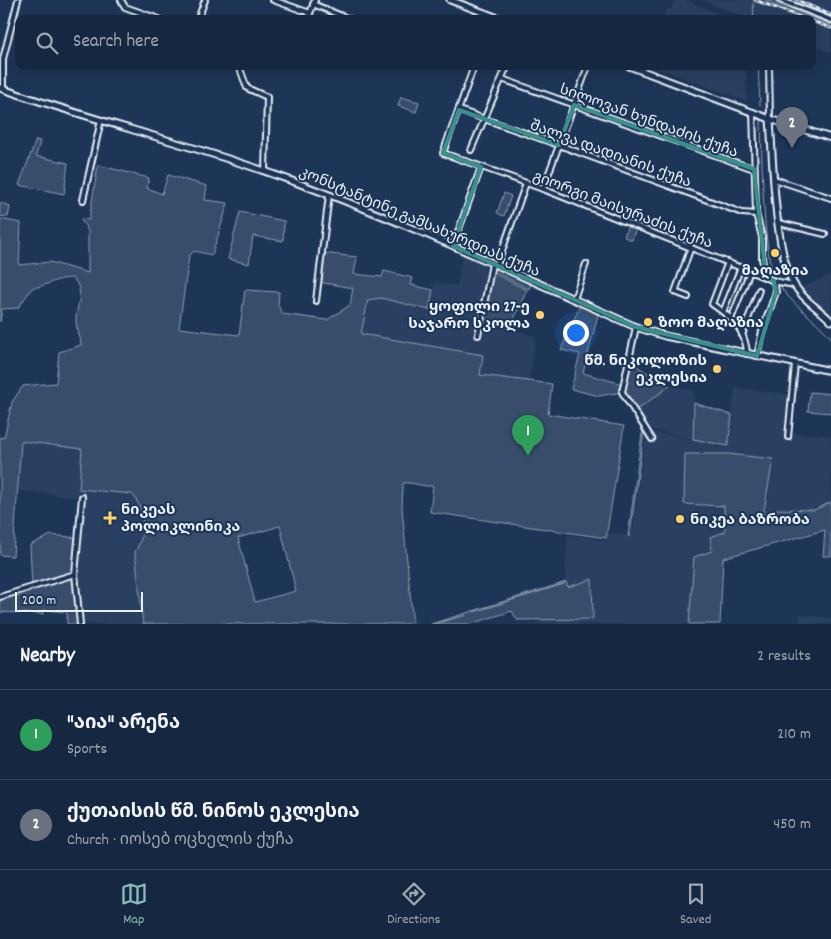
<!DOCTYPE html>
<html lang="en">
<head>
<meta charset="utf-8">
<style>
  body { margin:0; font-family:Dekko,"Noto Sans Georgian",sans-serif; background:#23344c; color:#f1f3f6 }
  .scale { position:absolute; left:15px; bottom:12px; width:128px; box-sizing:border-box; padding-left:5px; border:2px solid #e8f1f8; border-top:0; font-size:14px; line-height:18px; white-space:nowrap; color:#e8f1f8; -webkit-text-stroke:4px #1d3557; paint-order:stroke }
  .you { position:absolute; left:575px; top:332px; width:18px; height:18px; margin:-12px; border:4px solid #fff; border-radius:50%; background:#1a73e8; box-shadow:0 0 0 8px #1a73e833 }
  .badge { display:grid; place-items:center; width:32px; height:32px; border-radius:50%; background:#8bbbb9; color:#fff; font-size:16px; font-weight:700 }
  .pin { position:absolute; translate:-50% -41px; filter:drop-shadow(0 1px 2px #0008) }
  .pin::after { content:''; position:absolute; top:26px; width:18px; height:15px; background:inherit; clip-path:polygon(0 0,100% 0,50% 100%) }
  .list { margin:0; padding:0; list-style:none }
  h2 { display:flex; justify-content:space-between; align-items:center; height:65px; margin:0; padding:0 20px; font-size:21px }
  h2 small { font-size:16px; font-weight:400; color:#9ea6b1 }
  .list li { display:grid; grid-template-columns:32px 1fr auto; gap:15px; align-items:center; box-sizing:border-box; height:90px; padding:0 20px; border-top:1px solid #35445a }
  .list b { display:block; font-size:19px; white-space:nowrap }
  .list p { margin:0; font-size:16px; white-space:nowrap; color:#9ea6b1 }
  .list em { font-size:16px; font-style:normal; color:#9ea6b1 }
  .icon { flex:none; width:28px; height:28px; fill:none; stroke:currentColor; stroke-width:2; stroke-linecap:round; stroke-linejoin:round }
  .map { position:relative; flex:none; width:831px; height:624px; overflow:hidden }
  .search { position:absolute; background:#162841; box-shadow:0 5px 20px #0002; left:15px; right:15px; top:15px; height:55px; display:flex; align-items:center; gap:12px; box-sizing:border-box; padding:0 18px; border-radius:10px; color:#9ea6b1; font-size:19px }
  .sheet { height:245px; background:#162841 }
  nav { display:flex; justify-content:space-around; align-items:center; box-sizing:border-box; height:70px; border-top:1px solid #35445a; background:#162841; font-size:14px; color:#9ea6b1 }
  nav a { display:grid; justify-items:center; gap:2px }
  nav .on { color:#8bbbb9 }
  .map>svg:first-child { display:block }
  .built { fill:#2a4162 }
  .green { fill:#374d6c; stroke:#909fb2; fill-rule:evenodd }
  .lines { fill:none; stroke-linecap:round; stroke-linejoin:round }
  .stream { stroke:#95a4b5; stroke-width:1 }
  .street-casing { stroke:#e8f1f8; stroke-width:8 }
  .secondary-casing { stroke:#e8f1f8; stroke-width:9 }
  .street { stroke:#1d3557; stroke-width:4 }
  .secondary { stroke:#1d3557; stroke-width:5 }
  .rail-casing { stroke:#e8f1f8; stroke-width:3 }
  .rail { stroke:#1d3557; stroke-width:1; stroke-dasharray:4; stroke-linecap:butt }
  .marked { fill:none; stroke:#3a8f8a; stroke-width:4; stroke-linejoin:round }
  .poi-dot { fill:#ffd166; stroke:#1d3557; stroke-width:2 }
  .labels { text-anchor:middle; stroke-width:4; stroke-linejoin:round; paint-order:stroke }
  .street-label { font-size:15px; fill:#e8f1f8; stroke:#1d3557 }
  .poi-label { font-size:15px; font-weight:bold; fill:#e8f1f8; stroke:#1d3557; text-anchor:start }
</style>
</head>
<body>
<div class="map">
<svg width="831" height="624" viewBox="0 0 831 624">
  <rect width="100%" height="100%" fill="#1d3557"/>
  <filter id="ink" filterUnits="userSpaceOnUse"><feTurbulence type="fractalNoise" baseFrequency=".02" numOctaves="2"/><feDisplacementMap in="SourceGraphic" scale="10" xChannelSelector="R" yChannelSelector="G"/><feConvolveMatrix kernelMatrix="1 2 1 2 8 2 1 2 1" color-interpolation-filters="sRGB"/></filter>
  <g filter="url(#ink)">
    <g class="built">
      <polygon points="675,0 685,0 732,19 663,19 666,9 671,10"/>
      <polygon points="702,0 765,0 831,25 831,52 812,44 812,19 748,19"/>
      <polygon points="774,0 831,0 831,22"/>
      <polygon points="651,66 746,66 747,101"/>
      <polygon points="463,250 492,264 482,318 536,337 529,381 480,375 483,355 360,334 367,300 381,297 429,310 435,283 457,286"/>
      <polygon points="831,275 831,314 801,288"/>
      <polygon points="670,386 694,391 693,439 650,429 647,431 728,446 735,388 792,395 788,433 831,436 831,502 815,510 777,509 763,517 772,459 727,454 685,454 724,506 725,532 713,551 689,624 718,624 536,624 536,619 593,619 592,579 568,587 565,580 568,534 605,541 607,533 630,536 631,531 633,531 646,431 635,411"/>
      <polygon points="21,441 82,449 79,489 132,494 135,497 142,511 141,543 135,551 143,624 80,624 75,574 82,498 16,490"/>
      <polygon points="800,615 831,618 831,624 799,624"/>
    </g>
    <g class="green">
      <polygon points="765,0 774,0 831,22 831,25"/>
      <polygon points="401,97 419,102 416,112 398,106"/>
      <polygon points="36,140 40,141 36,156 68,163 64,194 19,185"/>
      <path d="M98 165 149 178 147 188 162 194 168 175 207 186 205 200 228 203 212 255 194 251 189 256 179 328 239 335 245 290 279 292 278 305 282 314 327 320 350 305 353 288 318 282 322 253 357 257 354 274 382 277 384 271 413 278 411 285 433 290 429 310 381 298 368 300 361 334 483 355 480 375 552 384 548 414 624 426 606 538 430 512 433 486C422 487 414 482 403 483L402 508 413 624H143L135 551C146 537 145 508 132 494L79 489 82 449 21 441 13 556 0 555V437L4 438 12 402 23 386 56 383 59 352 81 345C81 337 77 331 76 323 75 306 87 291 72 278 55 278 48 286 32 288L18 308 2 309 0 322V219L21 223 19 265 50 262 88 273V231L81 219 89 220ZM280 526 296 591 255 602 238 538Z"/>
      <polygon points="504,193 511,196 504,216 497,213"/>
      <polygon points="0,203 10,206 8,217 0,216"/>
      <polygon points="240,212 284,221 283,241 253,236 249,264 228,259"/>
      <polygon points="628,225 636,228 632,240 624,237"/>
      <polygon points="492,264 532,281 529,289 491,270"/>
      <polygon points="491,272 527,290 510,328 482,318"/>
      <polygon points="581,303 599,311 583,373 622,384 628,361 670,386 635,411 622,392 599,396 571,389 580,354 561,350"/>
      <polygon points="810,392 831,394 831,413 808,411"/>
      <polygon points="694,403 732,415 728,446 693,439"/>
      <polygon points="643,426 646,431 644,431 630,536 628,536"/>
      <polygon points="685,454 728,454 773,459 763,516 777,509 814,510 831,502 831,556 823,556 825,530 723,558 720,624 689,624 694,557 712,551 710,537 725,532 724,506 684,504"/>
      <polygon points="51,535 78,538 75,574 80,624 67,624 67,612 43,610 43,614 0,612 0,597 32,588 30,545"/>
      <polygon points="592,579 593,619 517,620 512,611 470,624 431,624 566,582 568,587"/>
    </g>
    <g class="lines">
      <g class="stream">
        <polyline points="753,3 754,19"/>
        <polyline points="758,66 760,105"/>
        <path d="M761 119C762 151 762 256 776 280"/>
        <path d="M778 283C791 305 815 318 831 338"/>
        <polyline points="474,612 564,584"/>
        <polyline points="434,624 466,615"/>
      </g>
      <g class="street-casing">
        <g id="street">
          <polyline points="121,0 125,7 159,19"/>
          <polyline points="273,0 310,13"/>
          <polyline points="780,0 831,20"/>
          <polyline points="313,4 349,19"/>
          <polyline points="198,19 205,0"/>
          <polyline points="308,19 315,0"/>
          <polyline points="239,66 247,88 267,97 265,171"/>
          <polyline points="474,66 443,153 543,189 774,281 794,285"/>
          <polyline points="493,66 506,70"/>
          <polyline points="769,66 770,119"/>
          <polyline points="502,79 754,169"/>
          <polyline points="3,89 3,59 18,0"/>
          <polyline points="459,110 559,145 742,213 756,214"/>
          <polyline points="753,112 756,214 762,237 762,259 766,277"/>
          <polyline points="471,150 507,66"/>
          <polyline points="774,179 831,198"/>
          <polyline points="543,189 588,66"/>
          <polyline points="83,200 101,120"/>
          <polyline points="779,223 825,234"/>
          <polyline points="453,246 481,167"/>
          <polyline points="497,265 526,183"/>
          <path d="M741 267 723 312C737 323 746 335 747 354"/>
          <polyline points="688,297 675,292 691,247"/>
          <polyline points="574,299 586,264"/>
          <polyline points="316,301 329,195"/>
          <polyline points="723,312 712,304 728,262"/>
          <polyline points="731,319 750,271"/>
          <polyline points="636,327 622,392 652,439"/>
          <polyline points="478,335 492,264"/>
          <polyline points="742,335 759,290"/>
          <polyline points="757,356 762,331 776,292 774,281"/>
          <polyline points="788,437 795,364"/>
          <polyline points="0,597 75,574"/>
          <polyline points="80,624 75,574 82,497"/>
        </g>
      </g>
      <g class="secondary-casing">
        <g id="secondary">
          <polyline points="450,0 501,19"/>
          <polyline points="629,66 770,119 831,138"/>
          <path d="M0 88C88 119 179 141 267 172 393 216 514 273 636 327L665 336 831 371"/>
          <path d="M770 119C773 159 774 254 795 286 805 302 819 308 831 321"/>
        </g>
      </g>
      <use href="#street" class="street"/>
      <use href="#secondary" class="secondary"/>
      <g class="rail-casing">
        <g id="rail">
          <polyline points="755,0 806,19"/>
          <polyline points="797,0 831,15"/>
          <polyline points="812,21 831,28"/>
        </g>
      </g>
      <use href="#rail" class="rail"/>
    </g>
  </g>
  <path class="marked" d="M574 105 754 169 766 277 774 281 776 292 757 356 636 327 453 246 481 167 443 153 459 110 559 145Z"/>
  <g class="poi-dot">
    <circle cx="775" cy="253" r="5"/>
    <circle cx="540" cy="315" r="5"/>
    <circle cx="648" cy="322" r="5"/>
    <circle cx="717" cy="369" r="5"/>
    <path d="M107.5 510.5h5v5h5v5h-5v5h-5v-5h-5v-5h5z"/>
    <circle cx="680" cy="519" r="5"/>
  </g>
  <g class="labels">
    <g class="street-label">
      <text transform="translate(649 120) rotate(20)" y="5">სილოვან ხუნდაძის ქუჩა</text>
      <text transform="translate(611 153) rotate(20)" y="5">შალვა დადიანის ქუჩა</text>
      <text transform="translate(623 209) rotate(21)" y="5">გიორგი მაისურაძის ქუჩა</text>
      <text transform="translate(420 221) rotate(23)" y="5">კონსტანტინე გამსახურდიას ქუჩა</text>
    </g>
    <g class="poi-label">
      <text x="775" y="275" text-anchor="middle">მაღაზია</text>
      <text x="530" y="311" text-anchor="end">ყოფილი 27-ე<tspan x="530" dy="17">საჯარო სკოლა</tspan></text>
      <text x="658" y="327">ზოო მაღაზია</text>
      <text x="707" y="365" text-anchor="end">წმ. ნიკოლოზის<tspan x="707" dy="17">ეკლესია</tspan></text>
      <text x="121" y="514">ნიკეას<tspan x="121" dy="17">პოლიკლინიკა</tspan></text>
      <text x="690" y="524">ნიკეა ბაზრობა</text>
    </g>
  </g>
</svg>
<div class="scale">200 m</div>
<div class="you"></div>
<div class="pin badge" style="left:528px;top:456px;background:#2e9e5b">1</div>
<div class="pin badge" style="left:792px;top:148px;background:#6b7280">2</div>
<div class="search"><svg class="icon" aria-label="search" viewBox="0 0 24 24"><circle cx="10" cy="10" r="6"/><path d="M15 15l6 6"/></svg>Search here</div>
</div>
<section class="sheet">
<h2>Nearby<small>2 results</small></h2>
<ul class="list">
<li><span class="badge" style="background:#2e9e5b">1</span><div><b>&quot;აია&quot; არენა</b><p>Sports</p></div><em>210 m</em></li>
<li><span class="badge" style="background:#6b7280">2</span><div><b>ქუთაისის წმ. ნინოს ეკლესია</b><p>Church · იოსებ ოცხელის ქუჩა</p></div><em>450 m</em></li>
</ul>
</section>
<nav>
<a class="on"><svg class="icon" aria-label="map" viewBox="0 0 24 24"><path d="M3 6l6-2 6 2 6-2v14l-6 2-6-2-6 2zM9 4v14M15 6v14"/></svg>Map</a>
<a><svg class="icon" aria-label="directions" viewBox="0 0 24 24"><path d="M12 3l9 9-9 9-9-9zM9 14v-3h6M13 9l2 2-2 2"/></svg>Directions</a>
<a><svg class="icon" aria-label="saved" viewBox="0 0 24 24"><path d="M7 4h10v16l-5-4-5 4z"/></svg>Saved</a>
</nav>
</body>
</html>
